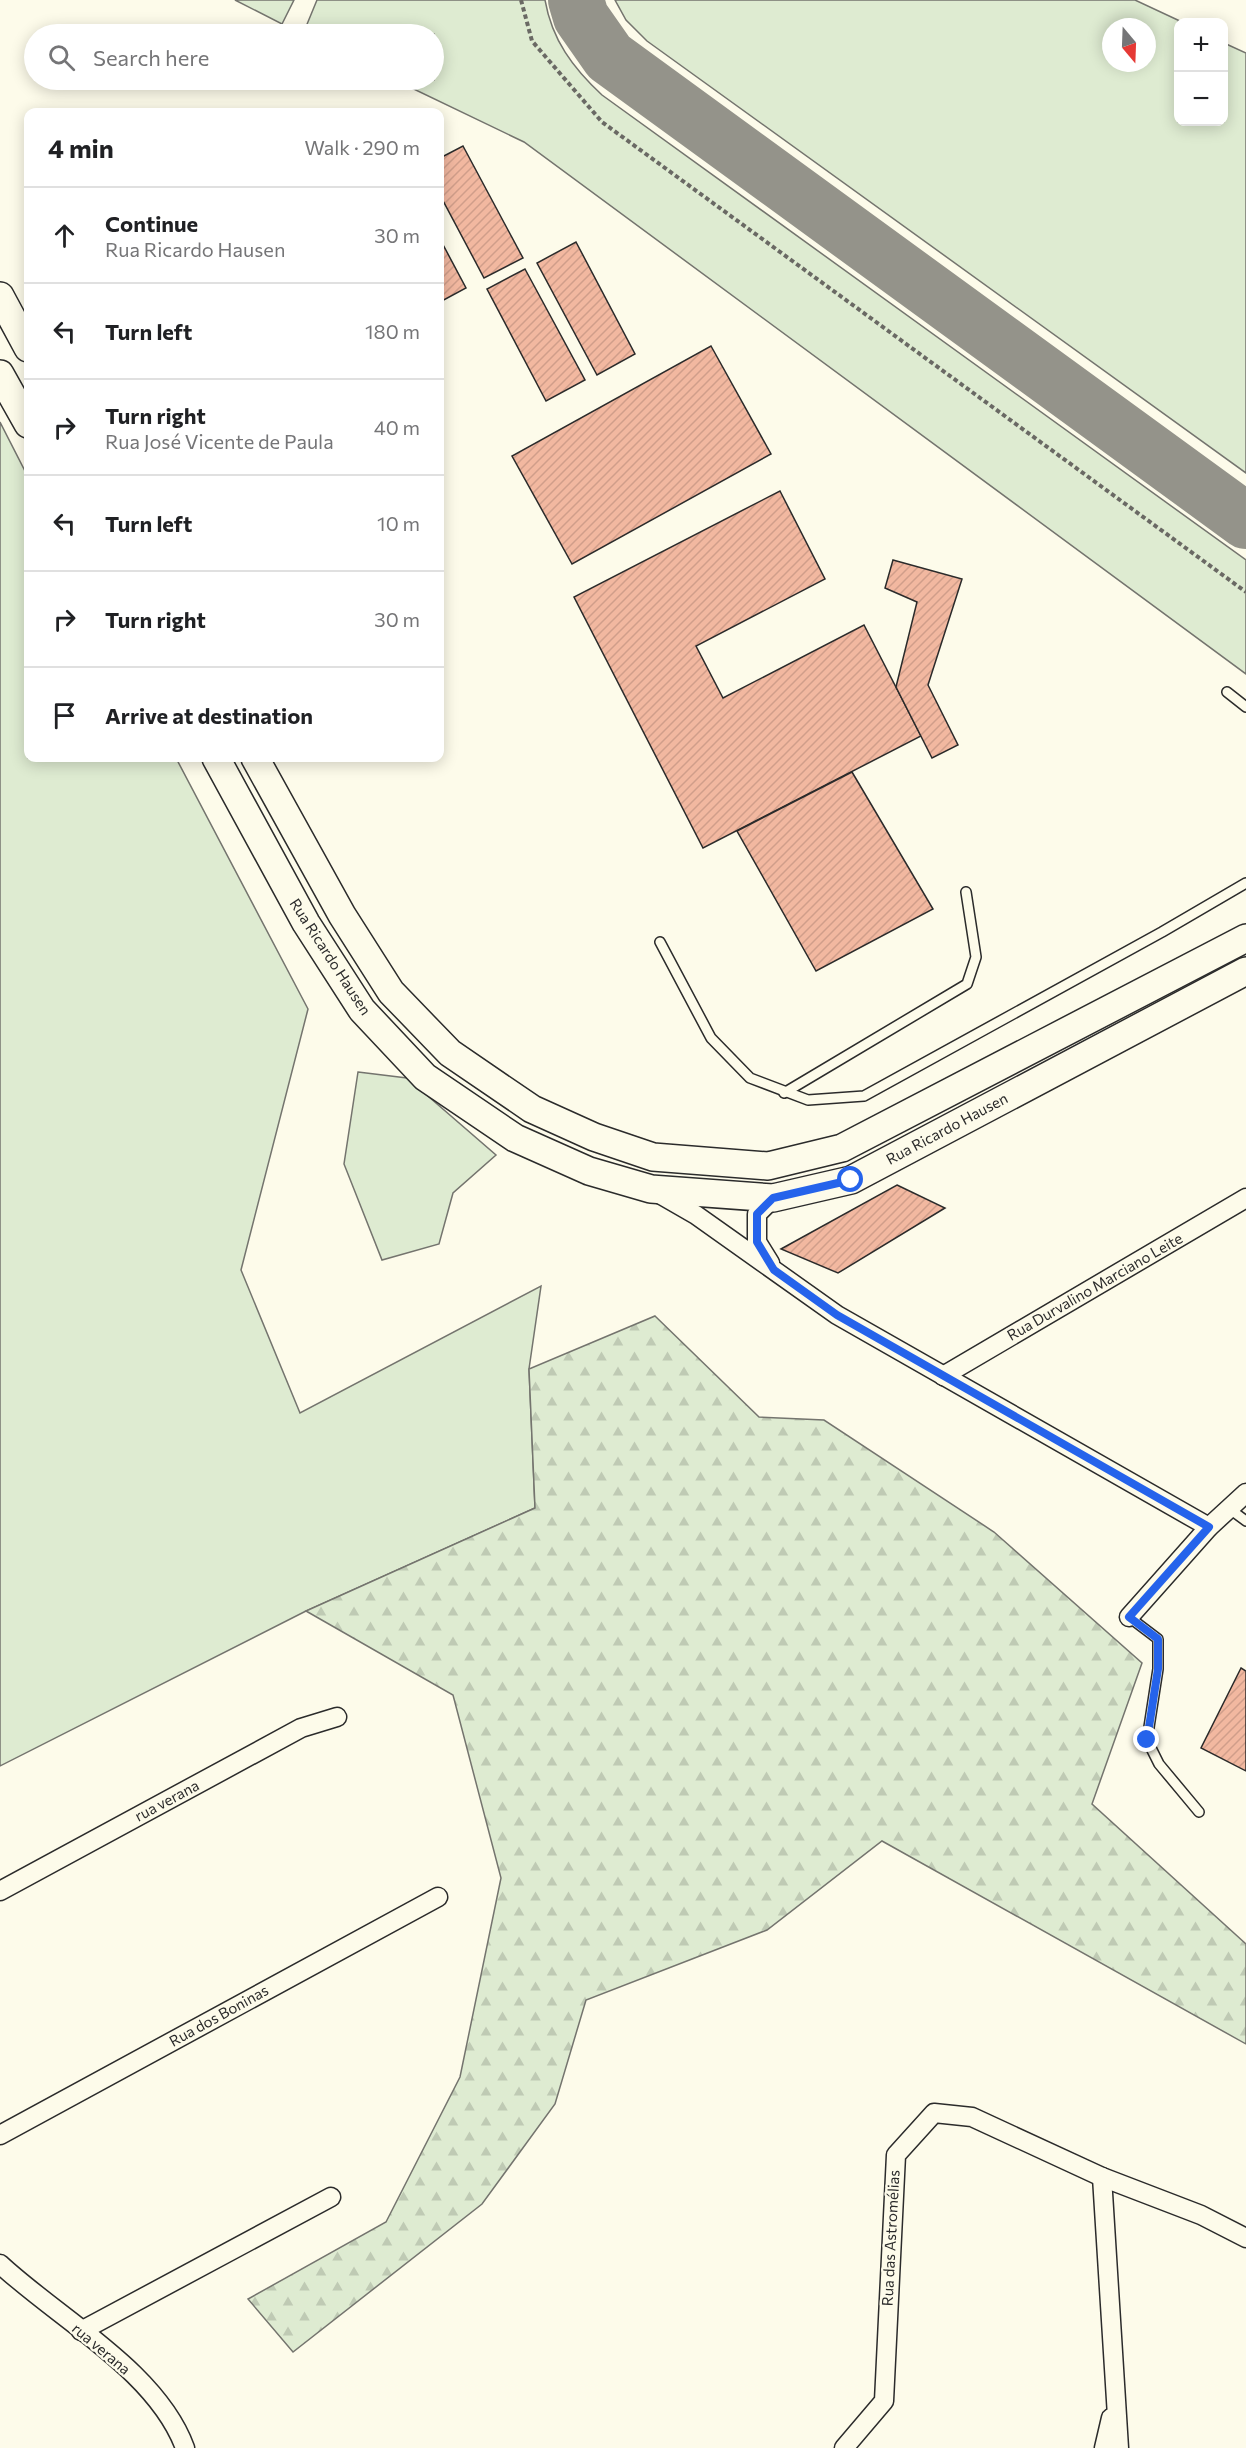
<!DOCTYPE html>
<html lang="en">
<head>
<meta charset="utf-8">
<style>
  body { margin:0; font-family:Commissioner,sans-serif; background:#f6f6f6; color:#202124 }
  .controls { position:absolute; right:18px; top:18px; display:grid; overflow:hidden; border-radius:12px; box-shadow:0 3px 15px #0003 }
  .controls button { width:54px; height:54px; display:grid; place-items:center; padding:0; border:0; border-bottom:2px solid #e0e0e0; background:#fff; color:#202124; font:30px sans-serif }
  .compass { position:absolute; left:1102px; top:18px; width:54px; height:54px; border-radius:50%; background:#fff; box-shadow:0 3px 15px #0003; rotate:161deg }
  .stop { position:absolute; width:18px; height:18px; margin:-14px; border:4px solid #2563eb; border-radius:50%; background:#fff }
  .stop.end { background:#2563eb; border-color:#fff; box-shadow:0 2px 6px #0008 }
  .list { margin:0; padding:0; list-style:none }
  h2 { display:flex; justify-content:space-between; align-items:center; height:78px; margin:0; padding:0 24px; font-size:26px }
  h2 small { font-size:20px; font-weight:400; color:#757577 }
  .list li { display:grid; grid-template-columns:39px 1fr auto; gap:18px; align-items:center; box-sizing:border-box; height:96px; padding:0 24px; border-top:2px solid #e0e0e0 }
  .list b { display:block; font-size:22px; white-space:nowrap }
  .list p { margin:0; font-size:20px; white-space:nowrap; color:#757577 }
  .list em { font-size:20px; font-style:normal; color:#757577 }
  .icon { flex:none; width:33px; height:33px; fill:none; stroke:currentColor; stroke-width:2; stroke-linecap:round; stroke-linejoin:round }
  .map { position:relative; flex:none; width:1246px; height:2448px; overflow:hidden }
  .search { position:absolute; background:#fff; box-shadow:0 3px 15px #0003; left:24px; top:24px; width:420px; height:66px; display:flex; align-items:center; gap:15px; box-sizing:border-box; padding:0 21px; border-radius:33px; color:#757577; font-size:22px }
  .panel { position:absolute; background:#fff; box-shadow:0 3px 15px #0003; left:24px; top:108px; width:420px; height:654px; border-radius:12px }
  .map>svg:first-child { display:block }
  .grass { fill:#deebd1; stroke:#74746e; stroke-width:1.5; fill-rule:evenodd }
  .forest { fill:url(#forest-firs); stroke:#74746e; stroke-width:1.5 }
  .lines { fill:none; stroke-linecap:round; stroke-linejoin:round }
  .taxiway { stroke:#94938a; stroke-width:56 }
  .building { fill:url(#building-hatch); stroke:#2b2b2b; stroke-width:1.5 }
  .lane-casing { stroke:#2b2b2b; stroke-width:12 }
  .street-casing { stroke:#2b2b2b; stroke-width:21 }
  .secondary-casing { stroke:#2b2b2b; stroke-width:30 }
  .path { stroke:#6a6964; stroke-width:4; stroke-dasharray:4.5 3; stroke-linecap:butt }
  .lane { stroke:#fdfbea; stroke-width:9 }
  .street { stroke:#fdfbea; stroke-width:18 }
  .secondary { stroke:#fdfbea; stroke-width:27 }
  .route { stroke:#2563eb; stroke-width:8 }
  .labels { text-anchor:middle; stroke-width:4.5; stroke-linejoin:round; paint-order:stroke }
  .street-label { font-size:15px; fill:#2b2b2b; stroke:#fdfbea }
</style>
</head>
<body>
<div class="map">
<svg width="1246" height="2448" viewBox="0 0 1246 2448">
  <defs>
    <pattern id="forest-firs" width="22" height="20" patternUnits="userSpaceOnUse" patternTransform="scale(1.5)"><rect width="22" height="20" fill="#deebd1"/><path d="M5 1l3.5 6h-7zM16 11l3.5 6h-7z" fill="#bfcab4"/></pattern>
    <pattern id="building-hatch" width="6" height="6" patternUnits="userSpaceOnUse" patternTransform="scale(1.5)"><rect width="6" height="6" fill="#f2b8a0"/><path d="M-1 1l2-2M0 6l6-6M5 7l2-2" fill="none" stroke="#d09e8a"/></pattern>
  </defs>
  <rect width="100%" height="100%" fill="#fdfbea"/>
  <g class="grass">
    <polygon points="235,0 294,0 282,24"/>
    <path d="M317 0H545C552 40 573 68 602 95L1246 560V674L524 142 395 80H434V34H303Z"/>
    <path d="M615 0H1135L1182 22H1178V122H1224V43L1246 53V473L647 41 626 20ZM1111 27H1147V63H1111Z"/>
    <polygon points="0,422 28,477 28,758 176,758 308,1009 241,1270 300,1413 541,1286 529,1369 535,1508 306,1611 0,1766"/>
    <polygon points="358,1072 407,1078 496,1155 453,1193 439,1244 382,1260 344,1164"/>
  </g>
  <polygon class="forest" points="655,1316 759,1417 824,1420 994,1532 1142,1663 1092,1804 1246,1944 1246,2044 882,1841 767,1930 586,2000 555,2104 482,2204 293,2352 248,2299 386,2222 460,2077 501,1878 453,1695 306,1611 535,1508 529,1369"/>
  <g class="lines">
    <polyline class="taxiway" points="576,0 581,17 609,57 1246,521"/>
  </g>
  <g class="building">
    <polygon points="463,146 523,258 484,278 440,195 440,158"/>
    <polygon points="440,239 466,288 440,302"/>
    <polygon points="576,242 635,354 597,375 537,263"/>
    <polygon points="525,269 585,380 546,401 487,289"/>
    <polygon points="711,346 771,454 572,564 512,456"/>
    <polygon points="780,491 825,579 696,646 723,698 864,625 921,736 703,848 574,597"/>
    <polygon points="893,560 962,579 928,685 958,745 932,758 896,687 917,602 885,588"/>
    <polygon points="852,772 933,909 816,971 737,831"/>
    <polygon points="897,1185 945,1208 838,1273 781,1249"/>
    <polygon points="1241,1668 1246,1671 1246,1771 1201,1748"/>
  </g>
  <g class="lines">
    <g class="lane-casing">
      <g id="lane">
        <polyline points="1227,692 1246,707"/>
        <polyline points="660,942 711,1038 750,1078 808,1100 864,1096 1162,932 1246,883"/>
        <polyline points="784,1093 967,984 976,957 966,892"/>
        <polyline points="1227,1507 1246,1521"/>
        <polyline points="1129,1617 1158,1639 1158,1669 1147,1740 1159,1764 1199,1812"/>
      </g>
    </g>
    <g class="street-casing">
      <g id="street">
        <polyline points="656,1192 696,1215 837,1315 1209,1527"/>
        <polyline points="770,1263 757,1242 757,1214 773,1198"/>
        <polyline points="943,1376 1246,1198"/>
        <polyline points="1129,1617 1209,1527 1246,1493"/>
        <polyline points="0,1891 301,1728 337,1717"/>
        <polyline points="0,2135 438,1897"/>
        <polyline points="1102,2177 1119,2448"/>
        <path d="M0 2264C59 2319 157 2371 185 2448"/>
        <polyline points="81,2331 331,2197"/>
        <polyline points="844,2448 884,2401 896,2155 934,2113 972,2117 1102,2177 1201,2215 1246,2238"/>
        <polyline points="1104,2448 1111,2418"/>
      </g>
    </g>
    <g class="secondary-casing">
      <g id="secondary">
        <polyline points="0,296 28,348"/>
        <polyline points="0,374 28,424"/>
        <polyline points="216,758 306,923 362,1010 425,1077 515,1138 589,1171 651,1189 773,1198 851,1180 1246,971"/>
        <polyline points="255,758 342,915 391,992 450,1053 532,1109 594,1137 653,1157 768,1166 842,1148 1246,938"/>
      </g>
    </g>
    <polyline class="path" points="521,0 532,41 602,122 1246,592"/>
    <use href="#lane" class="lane"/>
    <use href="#street" class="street"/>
    <use href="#secondary" class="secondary"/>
  </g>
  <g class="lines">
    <polyline class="route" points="851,1180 773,1198 757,1214 757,1242 774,1270 837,1315 1209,1527 1129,1617 1158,1639 1158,1669 1147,1740"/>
  </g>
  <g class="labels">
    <g class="street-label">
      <text transform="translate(330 957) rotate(57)" y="5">Rua Ricardo Hausen</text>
      <text transform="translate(947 1129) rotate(-28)" y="5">Rua Ricardo Hausen</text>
      <text transform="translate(1095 1287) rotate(-30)" y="5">Rua Durvalino Marciano Leite</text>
      <text transform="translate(167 1801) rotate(-28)" y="5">rua verana</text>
      <text transform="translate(219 2016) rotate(-29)" y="5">Rua dos Boninas</text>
      <text transform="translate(891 2238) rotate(-87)" y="5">Rua das Astromélias</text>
      <text transform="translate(101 2349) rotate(40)" y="5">rua verana</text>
    </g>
  </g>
</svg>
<div class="controls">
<button>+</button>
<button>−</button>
</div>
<svg class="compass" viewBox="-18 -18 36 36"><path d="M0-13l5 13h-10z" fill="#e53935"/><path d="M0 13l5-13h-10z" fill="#757577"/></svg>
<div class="stop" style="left:851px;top:1180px"></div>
<div class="stop end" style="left:1147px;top:1740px"></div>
<div class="search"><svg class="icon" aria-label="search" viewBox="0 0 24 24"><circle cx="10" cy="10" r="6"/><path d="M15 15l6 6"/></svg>Search here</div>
<section class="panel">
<h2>4 min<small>Walk · 290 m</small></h2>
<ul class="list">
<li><svg class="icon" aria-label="ahead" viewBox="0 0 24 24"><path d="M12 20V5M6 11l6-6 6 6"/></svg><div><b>Continue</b><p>Rua Ricardo Hausen</p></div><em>30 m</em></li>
<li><svg class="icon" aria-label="left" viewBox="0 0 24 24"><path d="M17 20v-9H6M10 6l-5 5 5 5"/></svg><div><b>Turn left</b></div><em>180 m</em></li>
<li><svg class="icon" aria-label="right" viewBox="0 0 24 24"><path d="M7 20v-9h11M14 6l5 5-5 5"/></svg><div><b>Turn right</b><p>Rua José Vicente de Paula</p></div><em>40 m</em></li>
<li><svg class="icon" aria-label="left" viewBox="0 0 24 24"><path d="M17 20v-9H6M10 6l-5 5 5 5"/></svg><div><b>Turn left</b></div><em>10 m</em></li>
<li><svg class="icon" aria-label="right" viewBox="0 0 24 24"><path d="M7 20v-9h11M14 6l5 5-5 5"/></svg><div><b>Turn right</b></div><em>30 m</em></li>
<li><svg class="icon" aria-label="arrive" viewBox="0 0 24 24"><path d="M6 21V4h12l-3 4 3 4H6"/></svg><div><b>Arrive at destination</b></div></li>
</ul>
</section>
</div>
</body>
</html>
